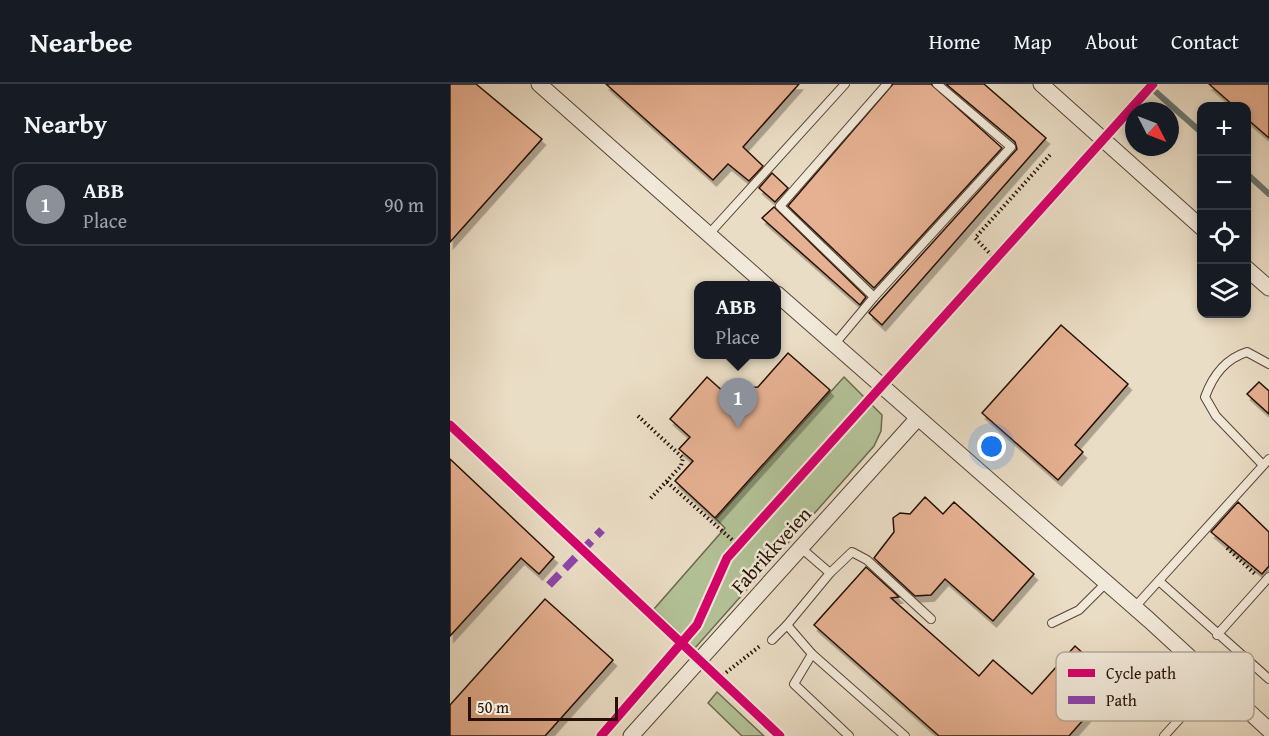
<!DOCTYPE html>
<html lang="en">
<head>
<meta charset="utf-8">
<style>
  body { margin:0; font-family:"Gentium Book Plus",serif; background:#242831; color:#f1f3f6 }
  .controls { position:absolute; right:18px; top:18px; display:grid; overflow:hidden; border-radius:12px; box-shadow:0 3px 9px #0003 }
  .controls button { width:54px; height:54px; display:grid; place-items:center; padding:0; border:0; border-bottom:2px solid #363941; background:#171b24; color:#f1f3f6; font:30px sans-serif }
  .compass { position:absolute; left:675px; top:18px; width:54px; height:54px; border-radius:50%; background:#171b24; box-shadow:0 3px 9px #0003; rotate:132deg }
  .scale { position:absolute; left:18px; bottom:15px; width:150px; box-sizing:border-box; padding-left:6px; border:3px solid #261104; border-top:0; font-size:16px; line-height:21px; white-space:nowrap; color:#261104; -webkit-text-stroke:4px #f1e9d9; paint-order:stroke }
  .you { position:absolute; left:542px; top:363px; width:21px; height:21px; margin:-15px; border:4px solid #fff; border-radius:50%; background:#1a73e8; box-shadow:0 0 0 9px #1a73e833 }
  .badge { display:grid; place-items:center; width:39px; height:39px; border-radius:50%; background:#8c9099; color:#fff; font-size:20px; font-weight:700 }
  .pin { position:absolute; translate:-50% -50px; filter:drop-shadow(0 2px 3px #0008) }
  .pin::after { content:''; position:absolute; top:32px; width:21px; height:18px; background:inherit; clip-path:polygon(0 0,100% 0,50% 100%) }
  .popup { position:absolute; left:244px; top:197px; width:87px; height:78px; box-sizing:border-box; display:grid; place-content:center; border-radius:12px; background:#171b24; filter:drop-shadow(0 2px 4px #0005); font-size:20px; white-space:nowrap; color:#9ea1a6 }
  .popup b { font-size:22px; color:#f1f3f6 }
  .popup::after { content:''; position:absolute; left:50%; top:100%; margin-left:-12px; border:12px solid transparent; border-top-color:#171b24 }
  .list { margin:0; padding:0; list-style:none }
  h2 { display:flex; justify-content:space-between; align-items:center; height:78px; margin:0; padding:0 24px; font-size:26px }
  h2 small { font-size:20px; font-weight:400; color:#9ea1a6 }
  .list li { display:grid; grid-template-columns:39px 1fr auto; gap:18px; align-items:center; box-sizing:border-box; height:84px; margin:0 12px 12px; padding:0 12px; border:2px solid #363941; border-radius:12px }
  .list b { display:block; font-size:22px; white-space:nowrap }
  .list p { margin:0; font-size:20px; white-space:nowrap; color:#9ea1a6 }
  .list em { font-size:20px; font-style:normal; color:#9ea1a6 }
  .icon { flex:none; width:33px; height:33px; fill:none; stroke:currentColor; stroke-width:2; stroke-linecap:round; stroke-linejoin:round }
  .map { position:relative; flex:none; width:819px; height:652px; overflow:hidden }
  header { display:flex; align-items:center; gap:36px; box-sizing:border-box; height:84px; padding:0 30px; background:#171b24; border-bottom:2px solid #363941 }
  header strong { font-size:28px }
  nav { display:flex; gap:33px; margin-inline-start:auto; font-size:21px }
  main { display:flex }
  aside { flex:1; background:#171b24 }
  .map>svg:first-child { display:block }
  .green { fill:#b3c297; stroke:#6c6a4e; stroke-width:1.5 }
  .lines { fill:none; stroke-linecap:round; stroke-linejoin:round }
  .stream { stroke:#6a7771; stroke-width:6 }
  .building { fill:#e6b192; stroke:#261104; stroke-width:1.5; filter:url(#shadow) }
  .lane-casing { stroke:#574434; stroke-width:10 }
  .street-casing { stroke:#574434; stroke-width:17 }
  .path { stroke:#261104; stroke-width:4; stroke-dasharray:1.5 3; stroke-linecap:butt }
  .lane { stroke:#f1e9d9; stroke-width:8 }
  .street { stroke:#f1e9d9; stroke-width:15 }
  .quiet { stroke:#8e44ad; stroke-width:8; stroke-dasharray:15 8; stroke-linecap:butt }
  .cycleway-casing { stroke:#f1e9d9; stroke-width:13 }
  .cycleway { stroke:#d6006c; stroke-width:9 }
  .labels { text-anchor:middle; stroke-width:5; stroke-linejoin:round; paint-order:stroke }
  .street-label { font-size:20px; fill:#261104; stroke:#f1e9d9 }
  .key { fill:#f1e9d9; stroke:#b4a899; stroke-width:1.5 }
  .key-label { font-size:16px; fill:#261104 }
</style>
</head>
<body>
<header>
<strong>Nearbee</strong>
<nav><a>Home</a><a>Map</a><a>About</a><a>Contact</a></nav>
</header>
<main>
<aside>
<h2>Nearby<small></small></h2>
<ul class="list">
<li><span class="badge">1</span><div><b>ABB</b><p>Place</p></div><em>90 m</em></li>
</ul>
</aside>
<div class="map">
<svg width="819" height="652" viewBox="0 0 819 652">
  <defs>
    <filter id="shadow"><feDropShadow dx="3.5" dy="6" stdDeviation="0" flood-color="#0004"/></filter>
  </defs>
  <rect width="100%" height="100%" fill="#eaddc5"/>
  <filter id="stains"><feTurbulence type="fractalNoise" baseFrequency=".00333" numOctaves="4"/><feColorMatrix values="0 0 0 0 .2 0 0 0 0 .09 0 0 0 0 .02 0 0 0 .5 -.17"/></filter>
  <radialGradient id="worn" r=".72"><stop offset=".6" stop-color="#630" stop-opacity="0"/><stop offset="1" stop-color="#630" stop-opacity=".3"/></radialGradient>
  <g class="green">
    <polygon points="394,293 432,331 431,347 424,362 245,564 204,525 275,444 266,435"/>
    <polygon points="267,608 314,652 292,652 258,619"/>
  </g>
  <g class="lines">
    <g class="stream">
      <polyline points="697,0 752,49"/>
      <polyline points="796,89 819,110"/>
    </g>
  </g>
  <g class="building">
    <polygon points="0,0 26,0 92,55 0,158"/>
    <polygon points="156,0 349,0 293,63 313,82 299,97 278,80 263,96"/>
    <polygon points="443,0 481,0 552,64 424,204 338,122"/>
    <polygon points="496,0 534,0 596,54 432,241 419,229 567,65 565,58"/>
    <polygon points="759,0 819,0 819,54 796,34 796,22 784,22"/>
    <polygon points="322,89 338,104 325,118 309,104"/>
    <polygon points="324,123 416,213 410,221 312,134"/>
    <polygon points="611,241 678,300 625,361 633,368 608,396 532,329"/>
    <polygon points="338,269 380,306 265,434 225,397 243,377 229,365 240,353 220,335 257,293 276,310 281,304 308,303"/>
    <polygon points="809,298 819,307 819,330 797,310"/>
    <polygon points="0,375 104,473 89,490 71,474 0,552"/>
    <polygon points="475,413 493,430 504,418 584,490 543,537 495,495 481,511 465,512 424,474 444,448 443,434 450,429 460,430"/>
    <polygon points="788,418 819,448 819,482 812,490 761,448"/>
    <polygon points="416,483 449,513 441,514 529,592 543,576 582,610 625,562 666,599 619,652 489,652 364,541"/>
    <polygon points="95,515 163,576 95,652 0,652 0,621"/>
  </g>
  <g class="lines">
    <g class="lane-casing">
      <g id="lane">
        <polyline points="259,150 395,0"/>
        <polyline points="424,213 330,122 437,0"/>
        <polyline points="383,262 424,213 561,63 487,0"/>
        <path d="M813 381 766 332 755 313C763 291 775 275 797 268L819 280"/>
        <polyline points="351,464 380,489 402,468 417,476 481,535"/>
        <polyline points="380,489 337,541 362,570 344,600 399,652"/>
        <polyline points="709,497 819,595"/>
        <polyline points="684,524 819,375"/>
        <polyline points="602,539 629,526 656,499"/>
        <polyline points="767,551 819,493"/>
        <polyline points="322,556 337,541"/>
        <polyline points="362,570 455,652"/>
        <polyline points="714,652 765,596"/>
      </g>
    </g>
    <g class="street-casing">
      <g id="street">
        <polyline points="89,0 317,202"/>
        <polyline points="591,0 752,144"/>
        <polyline points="796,184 819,204"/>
        <polyline points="327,210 699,536 819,646"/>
        <polyline points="181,652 467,335"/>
      </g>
    </g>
    <g class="path">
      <polyline points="545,175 525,154 600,71"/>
      <polyline points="188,332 233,374 231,382 199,416"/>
      <polyline points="217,398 288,461"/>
      <polyline points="777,464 805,490"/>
      <polyline points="269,594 310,562"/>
    </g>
    <use href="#lane" class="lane"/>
    <use href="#street" class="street"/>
    <polyline class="quiet" points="99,501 152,446"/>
    <g class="cycleway-casing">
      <g id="cycleway">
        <polyline points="0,341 330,652"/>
        <polyline points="151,652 247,541 277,474 703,0"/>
      </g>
    </g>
    <use href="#cycleway" class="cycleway"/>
  </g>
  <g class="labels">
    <g class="street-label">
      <text transform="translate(321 466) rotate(-48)" y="7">Fabrikkveien</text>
    </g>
  </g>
  <rect x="606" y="568" width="198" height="69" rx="9" class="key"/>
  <rect x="618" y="585" width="27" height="8" fill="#d6006c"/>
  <rect x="618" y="612" width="27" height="8" fill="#8e44ad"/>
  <g class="key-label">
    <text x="656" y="595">Cycle path</text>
    <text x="656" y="622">Path</text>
  </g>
  <rect width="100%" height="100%" filter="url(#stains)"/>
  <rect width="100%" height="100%" fill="url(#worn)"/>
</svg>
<div class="controls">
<button>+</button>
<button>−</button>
<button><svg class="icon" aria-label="locate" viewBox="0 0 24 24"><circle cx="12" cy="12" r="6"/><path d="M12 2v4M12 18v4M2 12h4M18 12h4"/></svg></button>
<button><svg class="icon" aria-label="layers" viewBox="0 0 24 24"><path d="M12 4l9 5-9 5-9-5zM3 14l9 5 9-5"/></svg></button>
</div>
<svg class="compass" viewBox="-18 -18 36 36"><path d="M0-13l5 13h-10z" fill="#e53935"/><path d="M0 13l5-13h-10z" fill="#9ea1a6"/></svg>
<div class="scale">50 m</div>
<div class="you"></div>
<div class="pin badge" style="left:288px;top:344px">1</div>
<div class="popup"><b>ABB</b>Place</div>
</div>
</main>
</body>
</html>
